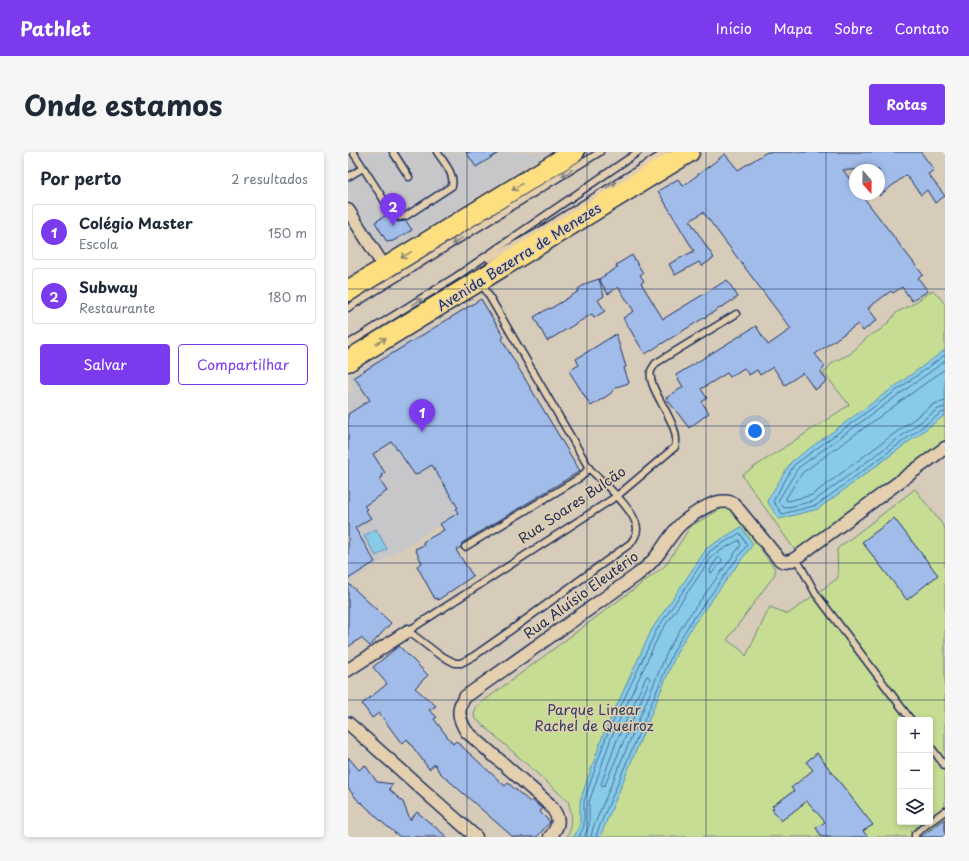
<!DOCTYPE html>
<html lang="pt">
<head>
<meta charset="utf-8">
<style>
  body { margin:0; font-family:"Playpen Sans",sans-serif; background:#f6f6f7; color:#1f2937 }
  .controls { position:absolute; right:12px; bottom:12px; display:grid; overflow:hidden; border-radius:4px; box-shadow:0 2px 6px #0003 }
  .controls button { width:36px; height:36px; display:grid; place-items:center; padding:0; border:0; border-bottom:1px solid #e0e1e3; background:#fff; color:#1f2937; font:20px sans-serif }
  .compass { position:absolute; left:501px; top:12px; width:36px; height:36px; border-radius:50%; background:#fff; box-shadow:0 2px 6px #0003; rotate:160deg }
  .you { position:absolute; left:407px; top:279px; width:14px; height:14px; margin:-10px; border:3px solid #fff; border-radius:50%; background:#1a73e8; box-shadow:0 0 0 6px #1a73e833 }
  .badge { display:grid; place-items:center; width:26px; height:26px; border-radius:50%; background:#7c3aed; color:#fff; font-size:13px; font-weight:700 }
  .pin { position:absolute; translate:-50% -33px; filter:drop-shadow(0 1px 2px #0008) }
  .pin::after { content:''; position:absolute; top:21px; width:14px; height:12px; background:inherit; clip-path:polygon(0 0,100% 0,50% 100%) }
  .list { margin:0; padding:0; list-style:none }
  h2 { display:flex; justify-content:space-between; align-items:center; height:52px; margin:0; padding:0 16px; font-size:17px }
  h2 small { font-size:13px; font-weight:400; color:#747a83 }
  .list li { display:grid; grid-template-columns:26px 1fr auto; gap:12px; align-items:center; box-sizing:border-box; height:56px; margin:0 8px 8px; padding:0 8px; border:1px solid #e0e1e3; border-radius:4px }
  .list b { display:block; font-size:15px; white-space:nowrap }
  .list p { margin:0; font-size:13px; white-space:nowrap; color:#747a83 }
  .list em { font-size:13px; font-style:normal; color:#747a83 }
  .actions { display:flex; gap:8px; padding:12px 16px }
  .actions a { flex:1; padding:9px 0; border:1px solid #7c3aed; border-radius:4px; text-align:center; font-size:14px; color:#7c3aed }
  .actions .main { background:#7c3aed; color:#fff }
  .icon { flex:none; width:22px; height:22px; fill:none; stroke:currentColor; stroke-width:2; stroke-linecap:round; stroke-linejoin:round }
  .map { position:relative; flex:none; width:597px; height:685px; overflow:hidden; border-radius:4px }
  header { display:flex; align-items:center; gap:24px; box-sizing:border-box; height:56px; padding:0 20px; background:#7c3aed; color:#fff }
  header strong { font-size:19px }
  nav { display:flex; gap:22px; margin-inline-start:auto; font-size:14px }
  .intro { display:flex; align-items:center; justify-content:space-between; box-sizing:border-box; height:96px; padding:0 24px }
  h1 { margin:0; font-size:28px }
  .button { padding:10px 18px; border-radius:4px; background:#7c3aed; color:#fff; font-size:14px; font-weight:700 }
  main { display:flex; gap:24px; padding:0 24px }
  aside { flex:1; background:#fff; border-radius:4px; box-shadow:0 2px 6px #0003 }
  .map>svg:first-child { display:block }
  .built { fill:#c7c6c8 }
  .park { fill:#c6dd93; stroke:#708678; fill-rule:evenodd }
  .water { fill:#87cbe9; stroke:#5c8db1 }
  .lines { fill:none; stroke-linecap:round; stroke-linejoin:round }
  .shore { stroke:#466d96; stroke-width:1 }
  .building { fill:#a1bce9; stroke:#1b2f5e }
  .lane-casing { stroke:#1b2f5e; stroke-width:9 }
  .street-casing { stroke:#1b2f5e; stroke-width:15 }
  .primary-casing { stroke:#1b2f5e; stroke-width:23 }
  .lane { stroke:#e4cfae; stroke-width:6 }
  .street { stroke:#e4cfae; stroke-width:12 }
  .primary { stroke:#fddf80; stroke-width:20 }
  .oneway { stroke:#807f86 }
  .oneway2 { stroke:#8c876f }
  .grid { fill:none; stroke:#1b2f5e; stroke-width:1; stroke-opacity:0.55 }
  .labels { text-anchor:middle; stroke-width:3; stroke-linejoin:round; paint-order:stroke }
  .street-label { font-size:14px; fill:#1b2f5e; stroke:#e4cfae }
  .park-label { font-size:14px; fill:#2c4063; stroke:#e4cfae }
</style>
</head>
<body>
<header>
<strong>Pathlet</strong>
<nav><a>Início</a><a>Mapa</a><a>Sobre</a><a>Contato</a></nav>
</header>
<div class="intro"><h1>Onde estamos</h1><a class="button">Rotas</a></div>
<main>
<aside>
<h2>Por perto<small>2 resultados</small></h2>
<ul class="list">
<li><span class="badge">1</span><div><b>Colégio Master</b><p>Escola</p></div><em>150 m</em></li>
<li><span class="badge">2</span><div><b>Subway</b><p>Restaurante</p></div><em>180 m</em></li>
</ul>
<div class="actions"><a class="main">Salvar</a><a>Compartilhar</a></div>
</aside>
<div class="map">
<svg width="597" height="685" viewBox="0 0 597 685">
  <rect width="100%" height="100%" fill="#d7cbba"/>
  <filter id="ink" filterUnits="userSpaceOnUse"><feTurbulence type="fractalNoise" baseFrequency=".025" numOctaves="2"/><feDisplacementMap in="SourceGraphic" scale="8" xChannelSelector="R" yChannelSelector="G"/><feConvolveMatrix kernelMatrix="1 2 1 2 8 2 1 2 1" color-interpolation-filters="sRGB"/></filter>
  <g filter="url(#ink)">
    <g class="built">
      <polygon points="0,0 200,0 40,100 31,96 0,44"/>
      <polygon points="83,174 173,320 0,431 0,241 6,237 0,225"/>
    </g>
    <g class="park">
      <polygon points="585,138 597,152 597,288 455,397 450,398 446,397 394,323 501,253 476,221 485,210 502,202 521,184 532,178 541,170 549,160 562,154"/>
      <path d="M567 337 597 376V685H219C226 674 224 661 220 649L127 566 126 562 129 554 317 414 343 374 378 354 384 357 427 417V422L379 488 393 498 398 504 422 455 440 462 490 426 489 397ZM552 568H582V670H552Z"/>
    </g>
    <g class="water">
      <polygon points="597,198 597,263 470,357 431,367 419,349 443,310"/>
      <polygon points="393,375 405,392 345,473 329,500 252,685 226,685 232,673 232,649 255,583 304,477 359,396"/>
      <polygon points="28,377 39,397 28,404 16,384"/>
    </g>
    <g class="lines">
      <g class="shore">
        <polyline points="597,203 446,313 425,349 434,362 469,353 593,261 597,260"/>
        <polyline points="597,209 450,316 430,349 436,356 466,349 590,257 597,255"/>
        <polyline points="597,217 454,321 438,346 438,348 440,349 464,343 586,252 597,249"/>
        <polygon points="372,406 374,407 374,409 365,420 363,421 362,418 369,407"/>
        <polygon points="299,524 301,525 302,527 257,633 254,634 253,632 269,588"/>
        <polyline points="231,685 236,674 236,649 258,585 308,479 362,399 392,381 399,393 342,471 326,498 250,678 248,685"/>
        <polyline points="236,685 241,674 241,650 263,586 312,481 365,403 391,388 393,393 338,468 321,496 245,676 243,685"/>
      </g>
    </g>
    <g class="building">
      <polygon points="118,0 152,0 128,15"/>
      <polygon points="419,0 573,0 586,18 580,22 597,44 587,51 579,38 573,43 558,23 531,44 531,18 495,18 507,34 507,42 513,42 575,123 570,126 580,139 564,149 554,135 545,141 543,139 520,156 529,168 515,179 510,172 467,202 477,214 473,220 479,229 467,238 455,221 437,233 425,215 412,223 409,218 401,223 396,216 382,225 379,221 353,237 359,246 354,250 361,261 341,276 318,246 335,235 328,223 408,174 420,193 443,177 355,60 342,69 366,106 354,114 351,110 327,123 321,112 346,99 310,39 330,27 335,34 377,2 390,18"/>
      <polygon points="40,62 45,70 47,68 50,70 58,69 64,78 45,89 39,90 27,70"/>
      <polygon points="284,103 295,121 292,123 296,129 293,131 315,167 379,128 390,145 297,202 275,166 286,159 270,135 260,142 251,127 256,144 250,148 257,159 246,166 244,162 199,189 186,165 201,156 202,157 231,139 230,137 239,131 251,127 270,115 268,113"/>
      <polygon points="133,147 156,185 154,187 161,200 232,319 114,391 113,395 108,398 125,424 90,448 89,446 87,447 69,414 74,411 67,397 76,393 75,390 96,378 92,372 110,361 108,357 110,356 84,313 67,323 44,290 25,302 37,321 33,323 35,325 31,327 39,339 16,354 19,357 17,358 23,366 7,376 27,410 0,427 0,262 22,248 6,225"/>
      <polygon points="268,182 278,215 276,216 281,231 268,235 262,242 243,254 221,219 231,213 228,207"/>
      <polygon points="546,366 590,423 559,448 514,390"/>
      <polygon points="0,431 43,471 22,494 13,486 0,495"/>
      <polygon points="51,494 80,523 67,536 88,554 81,558 89,565 86,567 105,592 108,589 157,634 160,631 182,650 184,648 194,657 192,660 202,670 189,685 165,685 91,620 87,612 81,617 59,587 54,592 31,561 24,566 14,552 39,532 25,515"/>
      <polygon points="469,601 525,673 515,679 520,685 474,685 468,676 477,670 459,649 433,669 424,657 426,656 424,654 446,639 443,636 465,618 458,610"/>
      <polygon points="0,605 11,618 17,613 29,630 45,632 41,637 55,650 62,668 69,660 99,685 52,685 35,671 13,650 12,651 0,636"/>
      <polygon points="597,667 597,685 572,685"/>
    </g>
    <g class="lines">
      <g class="lane-casing">
        <g id="lane">
          <path d="M5 0 45 62 51 65 58 64 104 34C107 22 95 9 89 0"/>
          <polyline points="45,0 61,25"/>
          <polyline points="0,25 15,16"/>
          <polyline points="141,107 187,82 318,0"/>
          <polyline points="0,156 252,0"/>
          <polyline points="0,192 109,124 290,0"/>
          <path d="M241 316C253 329 289 359 289 377 289 383 286 386 283 391L170 473 126 504 113 511H107L90 502 60 479 269 344 327 295C335 274 298 237 303 219 304 216 306 214 308 211L388 162"/>
          <polyline points="117,395 233,325 241,316 133,130"/>
          <polyline points="448,406 468,442 563,568"/>
          <polyline points="582,594 597,614"/>
          <polyline points="582,670 597,659"/>
          <polyline points="567,685 567,682 582,670"/>
        </g>
      </g>
      <g class="street-casing">
        <g id="street">
          <polyline points="0,58 37,116"/>
          <polyline points="0,518 60,479"/>
          <polyline points="0,571 128,685"/>
          <path d="M202 685C213 672 212 665 201 652L118 579C111 567 108 557 117 545L289 423C298 416 305 409 311 401 318 391 325 379 334 371 347 361 370 343 386 352L430 406C436 412 441 410 448 406L597 296"/>
        </g>
      </g>
      <g class="primary-casing">
        <g id="primary">
          <polyline points="0,139 226,0"/>
          <polyline points="0,209 341,0"/>
        </g>
      </g>
      <use href="#lane" class="lane"/>
      <use href="#street" class="street"/>
      <use href="#primary" class="primary"/>
    </g>
    <defs><path id="oneway-shaft" d="M-6 0H5M1.5-3L5.5 0L1.5 3" fill="none" stroke-width="1.6" stroke-linecap="round" stroke-linejoin="round"/></defs>
    <g class="oneway">
      <use href="#oneway-shaft" transform="translate(219 21) rotate(148)"/>
      <use href="#oneway-shaft" transform="translate(263 33) rotate(-32)"/>
      <use href="#oneway-shaft" transform="translate(109 89) rotate(148)"/>
      <use href="#oneway-shaft" transform="translate(69 150) rotate(-32)"/>
    </g>
    <g class="oneway2">
      <use href="#oneway-shaft" transform="translate(169 35) rotate(148)"/>
      <use href="#oneway-shaft" transform="translate(58 103) rotate(148)"/>
      <use href="#oneway-shaft" transform="translate(33 189) rotate(-31)"/>
    </g>
  </g>
  <path class="grid" d="M119 0V685M239 0V685M358 0V685M478 0V685M0 137H597M0 274H597M0 411H597M0 548H597"/>
  <g class="labels">
    <g class="street-label">
      <text transform="translate(171 105) rotate(-32)" y="5">Avenida Bezerra de Menezes</text>
      <text transform="translate(224 353) rotate(-34)" y="5">Rua Soares Bulcão</text>
      <text transform="translate(233 443) rotate(-36)" y="5">Rua Aluísio Eleutério</text>
    </g>
    <g class="park-label">
      <text x="246" y="563">Parque Linear<tspan x="246" dy="16">Rachel de Queiroz</tspan></text>
    </g>
  </g>
</svg>
<div class="controls">
<button>+</button>
<button>−</button>
<button><svg class="icon" aria-label="layers" viewBox="0 0 24 24"><path d="M12 4l9 5-9 5-9-5zM3 14l9 5 9-5"/></svg></button>
</div>
<svg class="compass" viewBox="-18 -18 36 36"><path d="M0-13l5 13h-10z" fill="#e53935"/><path d="M0 13l5-13h-10z" fill="#747a83"/></svg>
<div class="you"></div>
<div class="pin badge" style="left:74px;top:280px">1</div>
<div class="pin badge" style="left:45px;top:74px">2</div>
</div>
</main>
</body>
</html>
